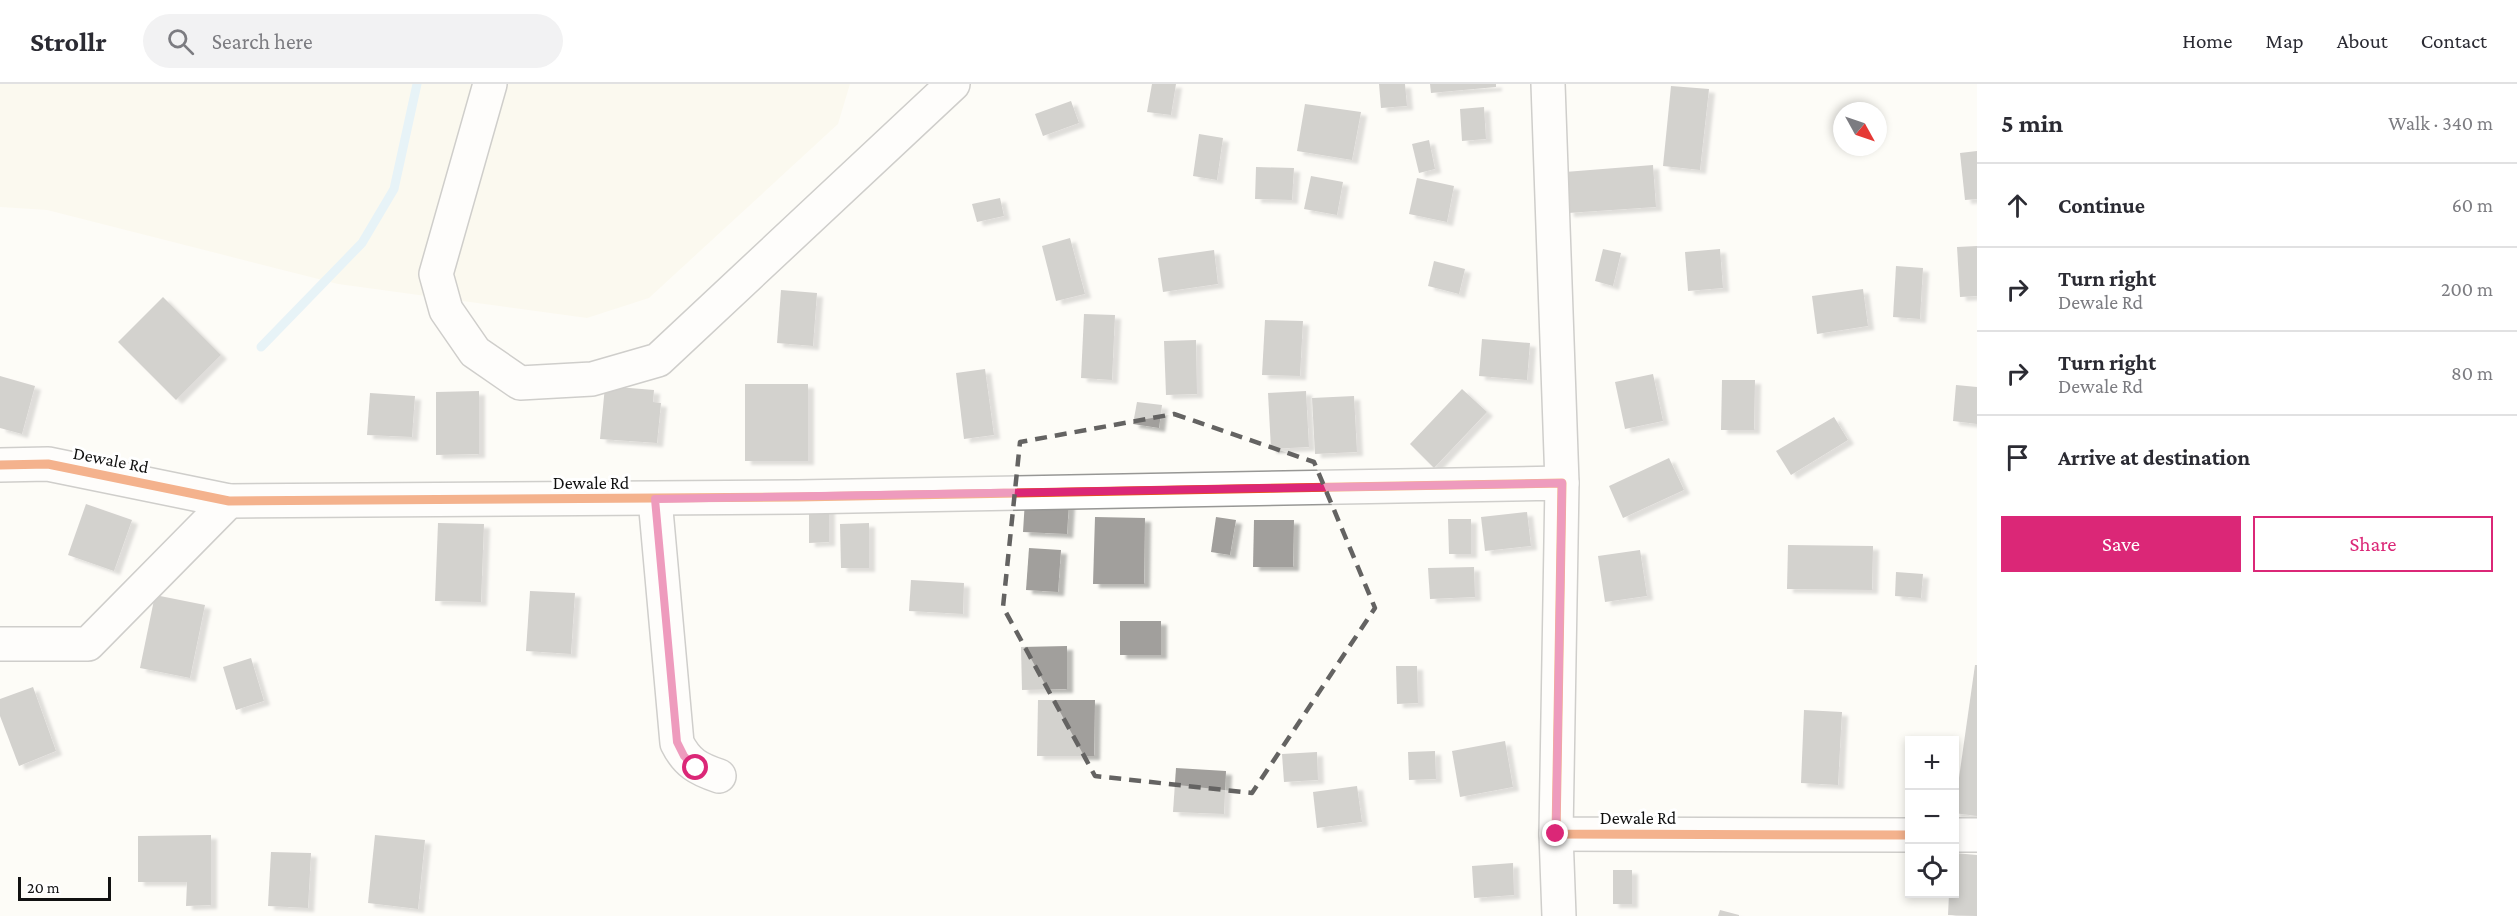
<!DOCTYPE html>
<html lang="en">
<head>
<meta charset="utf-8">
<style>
  body { margin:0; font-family:"Crimson Pro",serif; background:#f2f2f3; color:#2b2b33 }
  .controls { position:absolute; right:18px; bottom:18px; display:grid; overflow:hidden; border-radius:0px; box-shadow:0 3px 9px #0003 }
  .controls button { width:54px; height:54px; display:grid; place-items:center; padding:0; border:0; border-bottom:2px solid #e1e1e2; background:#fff; color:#2b2b33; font:30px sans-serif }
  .compass { position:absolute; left:1833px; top:18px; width:54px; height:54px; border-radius:50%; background:#fff; box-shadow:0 3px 9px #0003; rotate:130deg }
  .scale { position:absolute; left:18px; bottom:15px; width:93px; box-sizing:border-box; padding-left:6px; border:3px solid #111; border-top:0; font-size:16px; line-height:21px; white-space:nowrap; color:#111; -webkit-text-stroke:4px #fff; paint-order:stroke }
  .stop { position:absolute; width:18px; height:18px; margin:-14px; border:4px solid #db2777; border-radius:50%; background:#fff }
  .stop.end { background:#db2777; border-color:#fff; box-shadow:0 2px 6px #0008 }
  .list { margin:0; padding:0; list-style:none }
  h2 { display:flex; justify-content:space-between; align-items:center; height:78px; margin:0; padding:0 24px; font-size:26px }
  h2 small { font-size:20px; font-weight:400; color:#7c7c81 }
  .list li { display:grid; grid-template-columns:39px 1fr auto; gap:18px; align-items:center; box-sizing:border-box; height:84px; padding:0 24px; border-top:2px solid #e1e1e2 }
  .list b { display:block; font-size:22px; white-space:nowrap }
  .list p { margin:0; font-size:20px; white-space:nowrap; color:#7c7c81 }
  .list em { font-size:20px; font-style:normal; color:#7c7c81 }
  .actions { display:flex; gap:12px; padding:18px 24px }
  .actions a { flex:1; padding:14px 0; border:2px solid #db2777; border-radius:0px; text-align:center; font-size:21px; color:#db2777 }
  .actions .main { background:#db2777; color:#fff }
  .icon { flex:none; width:33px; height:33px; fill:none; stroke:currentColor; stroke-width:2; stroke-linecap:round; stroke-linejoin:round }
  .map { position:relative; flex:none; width:1977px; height:832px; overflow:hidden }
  header { display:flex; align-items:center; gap:36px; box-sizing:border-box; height:84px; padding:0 30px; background:#fff; border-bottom:2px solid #e1e1e2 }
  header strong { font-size:28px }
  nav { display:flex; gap:33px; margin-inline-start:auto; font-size:21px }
  .search { width:420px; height:54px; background:#f2f2f3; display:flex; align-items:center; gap:15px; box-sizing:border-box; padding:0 21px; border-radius:33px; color:#7c7c81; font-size:22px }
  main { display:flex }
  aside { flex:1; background:#fff }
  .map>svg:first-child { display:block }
  .farmland { fill:#f9f7e4 }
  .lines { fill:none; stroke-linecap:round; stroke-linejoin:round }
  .stream { stroke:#cde8f7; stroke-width:9 }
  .building { fill:#a19f9c; filter:url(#shadow) }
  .minor-casing { stroke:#979795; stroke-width:36 }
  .minor { stroke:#fffffe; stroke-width:33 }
  .cycleway-casing { stroke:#fff; stroke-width:13 }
  .cycleway { stroke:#e8590c; stroke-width:9 }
  .route { stroke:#db2777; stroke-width:8 }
  .marked { fill:none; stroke:#646362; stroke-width:4.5; stroke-dasharray:12 8; stroke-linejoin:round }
  .labels { text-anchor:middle; stroke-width:6; stroke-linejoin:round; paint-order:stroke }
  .street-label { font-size:18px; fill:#111; stroke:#fff }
</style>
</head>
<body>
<header>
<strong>Strollr</strong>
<div class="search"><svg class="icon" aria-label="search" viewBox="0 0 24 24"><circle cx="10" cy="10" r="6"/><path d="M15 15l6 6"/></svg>Search here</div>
<nav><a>Home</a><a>Map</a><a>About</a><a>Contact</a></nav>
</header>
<main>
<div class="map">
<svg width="1977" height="832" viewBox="0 0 1977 832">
  <defs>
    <filter id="shadow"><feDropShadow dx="6" dy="4" stdDeviation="1.5" flood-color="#0004"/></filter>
  </defs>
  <rect width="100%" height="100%" fill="#fdfcf7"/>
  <polygon class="farmland" points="0,0 850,0 838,40 649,214 587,234 338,200 47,126 0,123"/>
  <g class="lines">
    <polyline class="stream" points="261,263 362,159 394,105 417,0"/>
  </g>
  <g class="building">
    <polygon points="1152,0 1176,0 1171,31 1147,28"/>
    <polygon points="1379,0 1405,0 1407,22 1381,24"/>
    <polygon points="1430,0 1496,0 1496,3 1431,9"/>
    <polygon points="1671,2 1709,5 1700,86 1663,82"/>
    <polygon points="1071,17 1079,39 1043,52 1035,30"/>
    <polygon points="1305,20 1361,28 1352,76 1297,67"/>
    <polygon points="1484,23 1486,55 1462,57 1460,25"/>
    <polygon points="1199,50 1223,54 1217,96 1193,92"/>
    <polygon points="1429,56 1435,85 1419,89 1412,60"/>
    <polygon points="1977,67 1977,115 1965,116 1960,69"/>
    <polygon points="1653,81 1656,123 1568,129 1565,88"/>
    <polygon points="1256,83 1294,84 1292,116 1255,115"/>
    <polygon points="1311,92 1343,98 1337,131 1304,125"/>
    <polygon points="1417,94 1454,102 1447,138 1409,130"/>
    <polygon points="1000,114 1004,132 977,138 972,120"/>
    <polygon points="1070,154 1085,210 1056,217 1042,162"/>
    <polygon points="1977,162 1977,212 1960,213 1957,163"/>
    <polygon points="1603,165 1621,169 1613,202 1595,197"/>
    <polygon points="1720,165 1723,204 1688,207 1685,168"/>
    <polygon points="1214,166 1218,200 1163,208 1158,174"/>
    <polygon points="1434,177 1465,185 1459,210 1428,202"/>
    <polygon points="1896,182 1923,184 1920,235 1893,233"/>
    <polygon points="1863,205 1868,242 1817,250 1812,212"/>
    <polygon points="781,206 817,209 813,262 777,259"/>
    <polygon points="163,213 221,271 176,316 118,258"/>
    <polygon points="1084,230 1115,231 1112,296 1081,294"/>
    <polygon points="1265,236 1303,237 1300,292 1262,291"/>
    <polygon points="1482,255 1530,259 1527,296 1479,292"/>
    <polygon points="1196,256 1197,310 1166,311 1164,257"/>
    <polygon points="985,285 994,351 964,355 956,289"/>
    <polygon points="1653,290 1663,337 1625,345 1615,298"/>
    <polygon points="0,292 35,302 22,350 0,344"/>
    <polygon points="1722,296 1755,296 1754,346 1721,346"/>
    <rect x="745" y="300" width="63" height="77"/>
    <polygon points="1956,301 1977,303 1977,340 1953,337"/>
    <polygon points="605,302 654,306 653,318 661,319 657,359 600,355"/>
    <polygon points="1462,305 1487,328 1434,384 1410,360"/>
    <polygon points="479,307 479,370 436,371 436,308"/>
    <polygon points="1306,307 1309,363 1271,365 1268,309"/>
    <polygon points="370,309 415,312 412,353 367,351"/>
    <polygon points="1354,312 1357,368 1315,370 1312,314"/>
    <polygon points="1137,318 1162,321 1159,344 1133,340"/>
    <polygon points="1834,333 1848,356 1791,391 1776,367"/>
    <polygon points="1669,374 1684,406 1623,434 1609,402"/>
    <polygon points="1025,416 1069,419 1067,450 1023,448"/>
    <polygon points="86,420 132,436 114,487 68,471"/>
    <polygon points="809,421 829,421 829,458 809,459"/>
    <polygon points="1527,428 1531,462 1485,467 1481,433"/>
    <polygon points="1095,433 1145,434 1144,500 1093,500"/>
    <polygon points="1216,433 1236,436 1230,471 1211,468"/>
    <polygon points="1448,435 1471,435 1471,470 1449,470"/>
    <polygon points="1254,436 1294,436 1293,483 1253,483"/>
    <polygon points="438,439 484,440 481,518 435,517"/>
    <polygon points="869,439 869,484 841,484 840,440"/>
    <polygon points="1788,461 1873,462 1872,506 1787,505"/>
    <polygon points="1029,464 1061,466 1058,508 1026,506"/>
    <polygon points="1640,466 1647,512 1605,518 1598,472"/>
    <polygon points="1474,483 1475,513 1430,515 1428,484"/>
    <polygon points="1896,488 1923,490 1921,514 1895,512"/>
    <polygon points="911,496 964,499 963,530 909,527"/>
    <polygon points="530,507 575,509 571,570 526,567"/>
    <polygon points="155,511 205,521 190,594 140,584"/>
    <rect x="1120" y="537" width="41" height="34"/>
    <polygon points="1067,562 1067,605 1022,606 1021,563"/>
    <polygon points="251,574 264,617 236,626 223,583"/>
    <polygon points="1975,581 1977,581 1977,732 1954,729"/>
    <polygon points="1396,582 1417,582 1418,619 1397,620"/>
    <polygon points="33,603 56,667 19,682 0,632 0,615"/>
    <polygon points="1038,616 1095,616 1094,672 1037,672"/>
    <polygon points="1804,626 1842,628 1838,701 1801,699"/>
    <polygon points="1505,657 1513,703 1460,713 1452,667"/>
    <polygon points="1435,667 1436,695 1409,696 1408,668"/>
    <polygon points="1317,668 1318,696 1284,698 1282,670"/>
    <polygon points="1176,684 1226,687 1224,730 1173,728"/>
    <polygon points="1357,702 1362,738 1317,744 1313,708"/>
    <polygon points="211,751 211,821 186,822 187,798 138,798 138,752"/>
    <polygon points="375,751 425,756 418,825 368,819"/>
    <polygon points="271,768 311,769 308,824 268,822"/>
    <polygon points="1954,769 1977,771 1977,832 1948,831 1949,810 1954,810"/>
    <polygon points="1513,779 1514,811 1474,814 1472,782"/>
    <rect x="1613" y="786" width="19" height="34"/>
    <polygon points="1720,826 1739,831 1739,832 1718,832"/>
  </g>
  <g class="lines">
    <g class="minor-casing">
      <g id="minor">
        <polyline points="490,0 436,190 446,226 475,268 520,299 592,295 658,276 953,0"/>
        <polyline points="1548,0 1562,399"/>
        <polyline points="0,381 48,380 229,417 798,413 1562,399 1556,750 1910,751"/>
        <path d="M655 415 677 659C687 679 698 685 719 692"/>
        <polyline points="0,560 88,560 229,417"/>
        <polyline points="1556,750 1559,832"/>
        <polyline points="1954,751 1977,751"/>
      </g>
    </g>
    <use href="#minor" class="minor"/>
    <g class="cycleway-casing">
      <polyline id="cycleway" points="0,381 48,380 229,417 798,413 1562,399 1556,750 1910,751"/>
    </g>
    <use href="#cycleway" class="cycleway"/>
  </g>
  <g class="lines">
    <polyline class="route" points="696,684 684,672 677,658 655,415 1562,399 1556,750"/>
  </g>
  <path d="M0 0H1977V832H0ZM1174 330 1314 378 1375 524 1252 709 1095 692 1003 523 1020 358Z" fill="#fdfcf7" fill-opacity=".55" fill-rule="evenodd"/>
  <path class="marked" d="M1174 330 1314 378 1375 524 1252 709 1095 692 1003 523 1020 358Z"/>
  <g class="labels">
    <g class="street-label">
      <text transform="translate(111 376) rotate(11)" y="6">Dewale Rd</text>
      <text x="591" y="405">Dewale Rd</text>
      <text x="1638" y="740">Dewale Rd</text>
    </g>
  </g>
</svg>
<div class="controls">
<button>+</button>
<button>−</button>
<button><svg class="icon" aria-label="locate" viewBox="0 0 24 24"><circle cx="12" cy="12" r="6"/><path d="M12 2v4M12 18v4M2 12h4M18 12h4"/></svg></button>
</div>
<svg class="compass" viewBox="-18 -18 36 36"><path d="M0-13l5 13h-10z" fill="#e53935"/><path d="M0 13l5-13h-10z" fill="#7c7c81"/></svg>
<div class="scale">20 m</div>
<div class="stop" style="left:696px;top:684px"></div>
<div class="stop end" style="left:1556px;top:750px"></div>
</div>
<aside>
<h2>5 min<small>Walk · 340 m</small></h2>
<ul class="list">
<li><svg class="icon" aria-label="ahead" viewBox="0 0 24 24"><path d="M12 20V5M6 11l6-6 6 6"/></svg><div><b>Continue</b></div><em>60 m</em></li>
<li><svg class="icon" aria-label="right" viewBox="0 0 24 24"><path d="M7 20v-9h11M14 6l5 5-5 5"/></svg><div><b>Turn right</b><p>Dewale Rd</p></div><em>200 m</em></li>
<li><svg class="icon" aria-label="right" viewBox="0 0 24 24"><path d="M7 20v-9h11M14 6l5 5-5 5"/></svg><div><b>Turn right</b><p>Dewale Rd</p></div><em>80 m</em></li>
<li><svg class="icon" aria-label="arrive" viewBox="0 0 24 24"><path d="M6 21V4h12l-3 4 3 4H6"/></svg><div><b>Arrive at destination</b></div></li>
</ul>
<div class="actions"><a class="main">Save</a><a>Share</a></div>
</aside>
</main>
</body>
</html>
